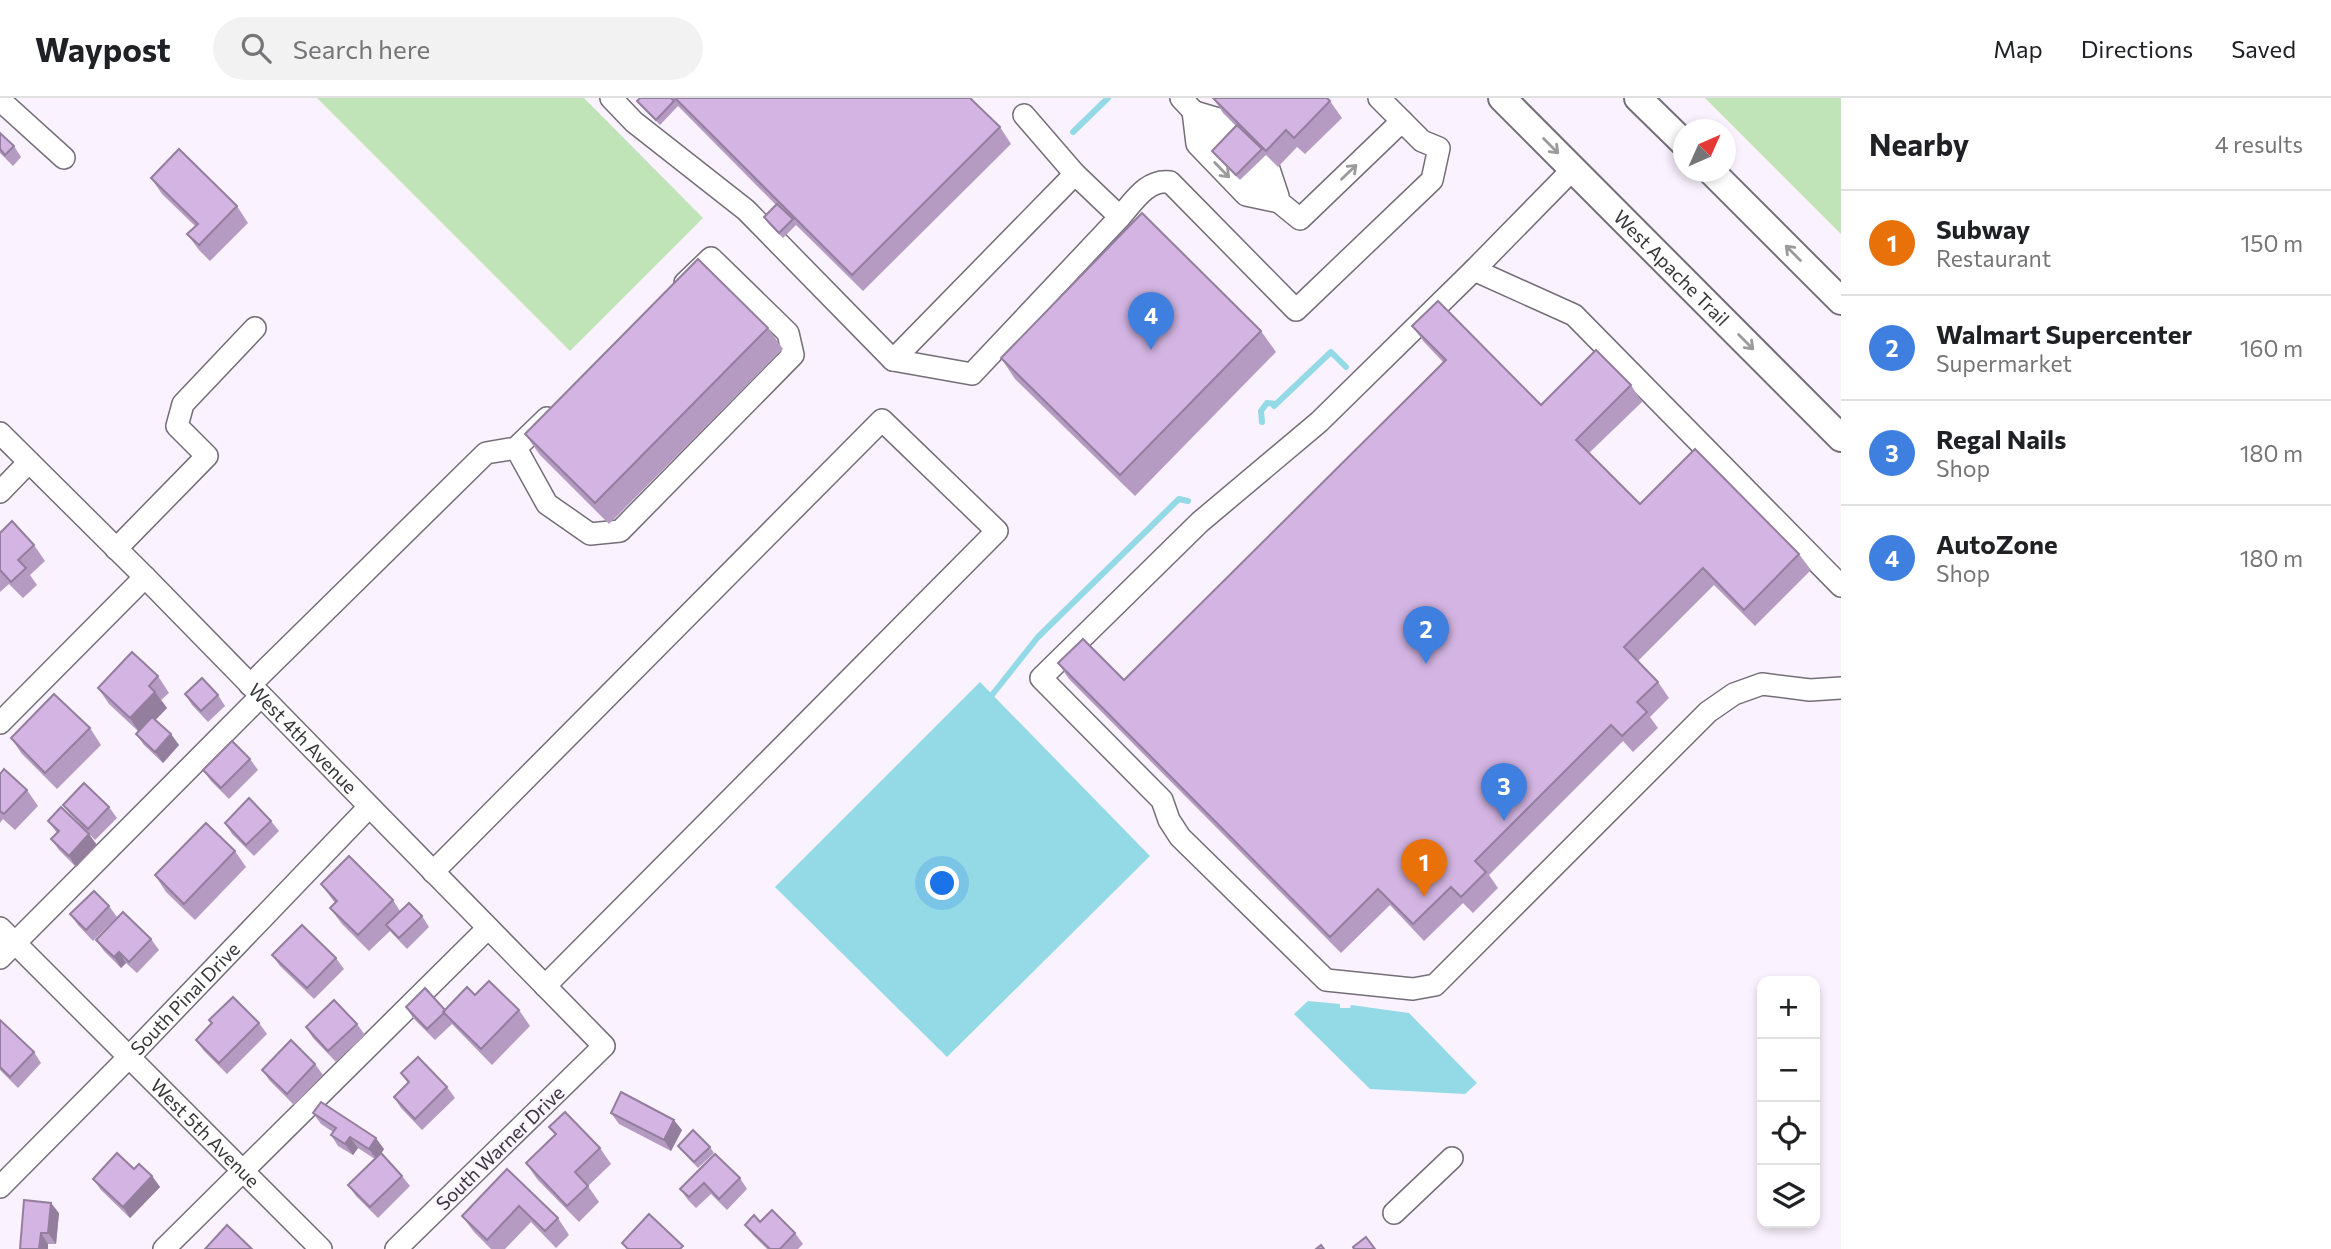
<!DOCTYPE html>
<html lang="en">
<head>
<meta charset="utf-8">
<style>
  body { margin:0; font-family:Commissioner,sans-serif; background:#f2f2f2; color:#202124 }
  .controls { position:absolute; right:21px; bottom:21px; display:grid; overflow:hidden; border-radius:14px; box-shadow:0 4px 10px #0003 }
  .controls button { width:63px; height:63px; display:grid; place-items:center; padding:0; border:0; border-bottom:2px solid #e0e0e0; background:#fff; color:#202124; font:35px sans-serif }
  .compass { position:absolute; left:1673px; top:21px; width:63px; height:63px; border-radius:50%; background:#fff; box-shadow:0 4px 10px #0003; rotate:45deg }
  .you { position:absolute; left:943px; top:786px; width:24px; height:24px; margin:-18px; border:5px solid #fff; border-radius:50%; background:#1a73e8; box-shadow:0 0 0 10px #1a73e833 }
  .badge { display:grid; place-items:center; width:46px; height:46px; border-radius:50%; background:#9d1260; color:#fff; font-size:23px; font-weight:700 }
  .pin { position:absolute; translate:-50% -58px; filter:drop-shadow(0 2px 4px #0008) }
  .pin::after { content:''; position:absolute; top:37px; width:24px; height:21px; background:inherit; clip-path:polygon(0 0,100% 0,50% 100%) }
  .list { margin:0; padding:0; list-style:none }
  h2 { display:flex; justify-content:space-between; align-items:center; height:91px; margin:0; padding:0 28px; font-size:30px }
  h2 small { font-size:23px; font-weight:400; color:#757577 }
  .list li { display:grid; grid-template-columns:46px 1fr auto; gap:21px; align-items:center; box-sizing:border-box; height:105px; padding:0 28px; border-top:2px solid #e0e0e0 }
  .list b { display:block; font-size:26px; white-space:nowrap }
  .list p { margin:0; font-size:23px; white-space:nowrap; color:#757577 }
  .list em { font-size:23px; font-style:normal; color:#757577 }
  .icon { flex:none; width:38px; height:38px; fill:none; stroke:currentColor; stroke-width:2; stroke-linecap:round; stroke-linejoin:round }
  .map { position:relative; flex:none; width:1841px; height:1151px; overflow:hidden }
  header { display:flex; align-items:center; gap:42px; box-sizing:border-box; height:98px; padding:0 35px; background:#fff; border-bottom:2px solid #e0e0e0 }
  header strong { font-size:33px }
  nav { display:flex; gap:38px; margin-inline-start:auto; font-size:24px }
  .search { width:490px; height:63px; background:#f2f2f2; display:flex; align-items:center; gap:18px; box-sizing:border-box; padding:0 24px; border-radius:38px; color:#757577; font-size:26px }
  main { display:flex }
  aside { flex:1; background:#fff }
  .map>svg:first-child { display:block }
  .green { fill:#c1e3b8 }
  .water { fill:#93dae6 }
  .lines { fill:none; stroke-linecap:round; stroke-linejoin:round }
  .stream { stroke:#93dae6; stroke-width:6 }
  .minor-casing { stroke:#746e78; stroke-width:24 }
  .major-casing { stroke:#746e78; stroke-width:30 }
  .minor { stroke:#fff; stroke-width:21 }
  .major { stroke:#fff; stroke-width:26 }
  .wall { fill:#b59bc2 }
  .shaded-wall { fill:#947e9e }
  .building { fill:#d3b4e2; stroke:#947e9e; stroke-width:2 }
  .oneway { stroke:#9c9a9c }
  .labels { text-anchor:middle; stroke-width:5; stroke-linejoin:round; paint-order:stroke }
  .street-label { font-size:19px; fill:#39363a; stroke:#faf2fe }
</style>
</head>
<body>
<header>
<strong>Waypost</strong>
<div class="search"><svg class="icon" aria-label="search" viewBox="0 0 24 24"><circle cx="10" cy="10" r="6"/><path d="M15 15l6 6"/></svg>Search here</div>
<nav><a>Map</a><a>Directions</a><a>Saved</a></nav>
</header>
<main>
<div class="map">
<svg width="1841" height="1151" viewBox="0 0 1841 1151">
  <rect width="100%" height="100%" fill="#faf2fe"/>
  <g class="green">
    <polygon points="317,0 584,0 703,120 570,253"/>
    <polygon points="1705,0 1841,0 1841,136"/>
  </g>
  <g class="water">
    <polygon points="980,584 1150,758 947,959 775,789"/>
    <polygon points="1308,903 1340,906 1340,910 1350,910 1351,907 1409,915 1477,985 1465,996 1370,991 1294,916"/>
  </g>
  <g class="lines">
    <g class="stream">
      <polyline points="1073,34 1108,0"/>
      <polyline points="1274,308 1331,254 1346,269"/>
      <polyline points="1262,324 1261,313 1267,305 1276,306"/>
      <polyline points="992,597 1038,539 1179,401 1188,403"/>
    </g>
    <g class="minor-casing">
      <g id="minor">
        <polyline points="611,0 634,24 746,112 893,262 972,276 1120,119 1075,76 1024,17"/>
        <polyline points="1181,0 1226,48"/>
        <polyline points="0,2 64,60"/>
        <polyline points="1193,13 1197,46 1246,97 1279,104"/>
        <polyline points="1195,14 1222,22 1237,37"/>
        <polyline points="1261,61 1269,71 1278,98"/>
        <polyline points="1573,71 1474,172 1319,324 1200,424 1041,580 1162,702 1169,722 1180,739 1326,882 1413,891 1435,887 1708,614 1734,596 1762,586 1810,592 1841,590"/>
        <polyline points="1250,72 1279,104 1300,121 1402,23"/>
        <path d="M1120 119C1134 103 1147 81 1170 84L1296 212 1432 82 1439 50 1422 43 1379 0"/>
        <polyline points="1474,172 1574,217 1841,488"/>
        <polyline points="893,262 1075,76"/>
        <path id="s1" d="M0 335 145 479 604 948 396 1151"/>
        <polyline points="516,350 547,406 590,436 620,433 793,257 788,235 711,160 685,185"/>
        <polyline points="0,394 29,364"/>
        <polyline points="116,451 207,358 177,328 183,306 255,230"/>
        <polyline points="250,587 486,355 516,350 547,320"/>
        <polyline points="0,625 145,479"/>
        <polyline points="433,774 882,322 997,433 545,888"/>
        <path id="s2" d="M0 830 321 1151"/>
        <polyline points="0,860 261,598"/>
        <path id="s3" d="M0 1089 128 960 369 709"/>
        <polyline points="1394,1115 1452,1060"/>
        <polyline points="164,1151 488,830"/>
      </g>
    </g>
    <g class="major-casing">
      <g id="major">
        <path id="s4" d="M1502 0 1841 340"/>
        <polyline points="1638,0 1684,45"/>
        <polyline points="1712,74 1841,203"/>
      </g>
    </g>
    <use href="#minor" class="minor"/>
    <use href="#major" class="major"/>
  </g>
  <g class="wall">
    <polygon points="640,0 970,0 1000,29 1011,46 863,193 795,126 796,127 783,140 768,125 764,119 776,107 678,8 660,27 641,8 637,3"/>
    <polygon points="1213,0 1330,3 1342,20 1305,56 1297,49 1278,69 1266,57 1240,82 1216,58 1212,53 1236,28 1223,15"/>
    <polygon points="0,35 14,48 21,59 13,68 0,55"/>
    <polygon points="151,80 237,108 248,125 210,163 199,152 187,136 195,128 162,96"/>
    <polygon points="1412,228 1541,307 1631,287 1642,304 1589,355 1640,406 1799,456 1811,472 1755,528 1714,487 1638,563 1658,584 1669,600 1650,619 1658,630 1633,654 1623,643 1489,777 1498,790 1473,815 1463,805 1424,843 1390,807 1341,855 1069,581 1058,565 1124,582 1443,264 1424,244"/>
    <polygon points="768,230 783,251 609,426 540,357 525,336"/>
    <polygon points="1261,233 1276,254 1135,398 1015,281 1001,260"/>
    <polygon points="0,435 34,447 45,463 30,477 37,487 23,500 9,486 0,494"/>
    <polygon points="158,578 169,595 161,602 167,610 155,622 179,647 163,665 144,647 136,636 138,633 109,606 98,590"/>
    <polygon points="185,596 218,597 225,608 208,624 192,607"/>
    <polygon points="90,630 101,647 57,691 22,656 11,640"/>
    <polygon points="250,661 258,672 229,701 211,683 203,672"/>
    <polygon points="0,676 27,692 38,708 15,732 3,721 0,725"/>
    <polygon points="63,707 109,709 117,720 95,742 71,717"/>
    <polygon points="48,723 97,747 76,769 59,752 51,741 57,735"/>
    <polygon points="271,723 279,733 254,758 232,736 225,725"/>
    <polygon points="235,753 246,769 195,822 166,794 155,777"/>
    <polygon points="321,786 393,802 400,813 422,818 429,829 407,851 390,833 369,853 342,826 330,810 335,805"/>
    <polygon points="109,808 117,819 93,843 78,827 70,816"/>
    <polygon points="151,841 159,852 137,875 126,865 121,870 104,853 96,842"/>
    <polygon points="272,857 336,860 344,871 314,901 280,868"/>
    <polygon points="475,897 519,912 530,928 492,967 452,926 435,942 413,920 406,909 445,912"/>
    <polygon points="0,922 34,954 41,965 18,990 0,972"/>
    <polygon points="209,922 259,925 267,936 227,976 204,953 196,942 212,926"/>
    <polygon points="357,926 365,937 336,964 313,940 306,929"/>
    <polygon points="315,966 323,977 294,1007 270,983 262,972"/>
    <polygon points="401,975 447,989 455,1000 422,1032 401,1010 394,999 408,985"/>
    <polygon points="313,1015 384,1051 381,1056 402,1078 410,1088 378,1120 356,1098 348,1087 375,1061 358,1050 353,1057 338,1048 331,1037 333,1034 321,1026"/>
    <polygon points="611,1015 682,1032 671,1053 619,1026"/>
    <polygon points="549,1029 600,1050 611,1066 588,1088 599,1104 579,1124 537,1081 526,1065 555,1037"/>
    <polygon points="678,1048 710,1049 714,1055 698,1070 682,1053"/>
    <polygon points="715,1056 740,1080 747,1091 727,1112 711,1096 696,1110 688,1102 680,1091"/>
    <polygon points="134,1071 152,1078 160,1089 130,1120 101,1092 93,1081"/>
    <polygon points="507,1071 558,1120 569,1137 556,1150 531,1124 505,1151 491,1151 474,1134 462,1118"/>
    <polygon points="59,1115 56,1146 48,1146 48,1151 20,1151"/>
    <polygon points="760,1124 795,1135 803,1146 798,1151 767,1151 753,1137 745,1127"/>
  </g>
  <g class="shaded-wall">
    <polygon points="155,594 167,610 141,637 130,620"/>
    <polygon points="171,636 179,647 163,665 155,654"/>
    <polygon points="89,736 97,747 76,769 69,758"/>
    <polygon points="119,854 126,865 121,870 114,859"/>
    <polygon points="674,1022 682,1032 671,1053 664,1042"/>
    <polygon points="350,1039 358,1050 353,1057 345,1046"/>
    <polygon points="376,1040 384,1051 377,1062 369,1051"/>
    <polygon points="152,1078 160,1089 130,1120 123,1109"/>
    <polygon points="51,1105 59,1115 56,1146 48,1135"/>
    <polygon points="41,1135 48,1146 48,1151 39,1151"/>
  </g>
  <g class="building">
    <polygon points="640,0 671,0 674,3 656,22 637,3"/>
    <polygon points="675,0 970,0 1000,29 852,177"/>
    <polygon points="1213,0 1327,0 1330,3 1294,40 1286,32 1266,53"/>
    <polygon points="1237,27 1262,51 1236,77 1212,53"/>
    <polygon points="0,35 14,48 5,57 0,51"/>
    <polygon points="179,51 237,108 199,147 187,136 198,126 151,80"/>
    <polygon points="777,106 793,121 779,135 764,119"/>
    <polygon points="1142,115 1261,233 1120,377 1001,260"/>
    <polygon points="698,161 768,230 595,405 525,336"/>
    <polygon points="1438,203 1541,307 1596,252 1631,287 1576,342 1640,406 1695,351 1799,456 1744,512 1703,470 1624,549 1658,584 1637,604 1647,614 1622,638 1611,627 1475,763 1486,774 1461,799 1451,789 1413,826 1378,791 1330,839 1058,565 1083,541 1124,582 1446,262 1412,228"/>
    <polygon points="12,423 34,447 18,462 26,470 11,484 0,472 0,435"/>
    <polygon points="132,554 158,578 149,588 155,594 130,620 98,590"/>
    <polygon points="202,580 218,597 201,613 185,596"/>
    <polygon points="54,596 90,630 45,675 11,640"/>
    <polygon points="152,619 171,636 155,654 136,636"/>
    <polygon points="232,643 250,661 221,690 203,672"/>
    <polygon points="4,671 27,692 4,716 0,713 0,676"/>
    <polygon points="84,685 109,709 88,731 63,707"/>
    <polygon points="249,700 271,723 246,747 225,725"/>
    <polygon points="61,709 89,736 69,758 51,741 59,733 48,723"/>
    <polygon points="206,725 235,753 184,806 155,777"/>
    <polygon points="349,758 393,802 358,837 330,810 337,803 321,786"/>
    <polygon points="94,793 109,808 86,832 70,816"/>
    <polygon points="409,805 422,818 399,840 386,827"/>
    <polygon points="123,814 151,841 129,864 119,854 114,859 96,842"/>
    <polygon points="302,827 336,860 307,890 272,857"/>
    <polygon points="489,883 519,912 481,951 443,914 467,889 475,897"/>
    <polygon points="425,890 445,912 443,914 444,915 427,931 406,909"/>
    <polygon points="233,899 259,925 219,965 196,942 212,925 209,922"/>
    <polygon points="334,902 357,926 328,953 306,929"/>
    <polygon points="0,922 34,954 10,979 0,969"/>
    <polygon points="291,942 315,966 287,996 262,972"/>
    <polygon points="418,959 447,989 415,1021 394,999 409,984 401,975"/>
    <polygon points="621,994 674,1022 664,1042 611,1015"/>
    <polygon points="321,1004 376,1040 369,1051 350,1039 345,1046 331,1037 336,1030 313,1015"/>
    <polygon points="565,1014 600,1050 575,1074 588,1088 567,1108 526,1065 556,1036 549,1029"/>
    <polygon points="693,1032 710,1049 694,1064 678,1048"/>
    <polygon points="117,1055 134,1071 139,1066 152,1078 123,1109 93,1081"/>
    <polygon points="381,1055 402,1078 370,1109 348,1087"/>
    <polygon points="715,1056 740,1080 719,1101 704,1085 689,1099 680,1091"/>
    <polygon points="507,1071 558,1120 545,1133 519,1108 487,1142 462,1118"/>
    <polygon points="24,1102 51,1105 48,1135 41,1135 39,1151 20,1151"/>
    <polygon points="772,1112 795,1135 780,1151 770,1151 745,1127 754,1117 760,1124"/>
    <polygon points="649,1116 683,1148 680,1151 628,1151 622,1145"/>
    <polygon points="227,1127 252,1151 205,1151"/>
    <polygon points="1366,1139 1375,1151 1354,1151 1353,1149"/>
    <polygon points="1321,1147 1324,1151 1316,1151"/>
  </g>
  <defs><path id="oneway-shaft" d="M-6 0H5M1.5-3L5.5 0L1.5 3" fill="none" stroke-width="1.6" stroke-linecap="round" stroke-linejoin="round" transform="scale(1.75)"/></defs>
  <g class="oneway">
    <use href="#oneway-shaft" transform="translate(1551 48) rotate(45)"/>
    <use href="#oneway-shaft" transform="translate(1222 72) rotate(46)"/>
    <use href="#oneway-shaft" transform="translate(1349 74) rotate(-44)"/>
    <use href="#oneway-shaft" transform="translate(1793 155) rotate(-135)"/>
    <use href="#oneway-shaft" transform="translate(1746 244) rotate(45)"/>
  </g>
  <g class="labels">
    <g class="street-label">
      <text dy="7" stroke="none"><textPath href="#s4" startOffset="240">West Apache Trail</textPath></text>
      <text dy="7" stroke="none"><textPath href="#s1" startOffset="430">West 4th Avenue</textPath></text>
      <text dy="7" stroke="none"><textPath href="#s3" startOffset="264">South Pinal Drive</textPath></text>
      <text dy="7" stroke="none"><textPath href="#s2" startOffset="290">West 5th Avenue</textPath></text>
      <text transform="translate(500 1050) rotate(-44)" y="7">South Warner Drive</text>
    </g>
  </g>
</svg>
<div class="controls">
<button>+</button>
<button>−</button>
<button><svg class="icon" aria-label="locate" viewBox="0 0 24 24"><circle cx="12" cy="12" r="6"/><path d="M12 2v4M12 18v4M2 12h4M18 12h4"/></svg></button>
<button><svg class="icon" aria-label="layers" viewBox="0 0 24 24"><path d="M12 4l9 5-9 5-9-5zM3 14l9 5 9-5"/></svg></button>
</div>
<svg class="compass" viewBox="-18 -18 36 36"><path d="M0-13l5 13h-10z" fill="#e53935"/><path d="M0 13l5-13h-10z" fill="#757577"/></svg>
<div class="you"></div>
<div class="pin badge" style="left:1424px;top:799px;background:#e8710a">1</div>
<div class="pin badge" style="left:1426px;top:566px;background:#3f7fe0">2</div>
<div class="pin badge" style="left:1504px;top:723px;background:#3f7fe0">3</div>
<div class="pin badge" style="left:1151px;top:252px;background:#3f7fe0">4</div>
</div>
<aside>
<h2>Nearby<small>4 results</small></h2>
<ul class="list">
<li><span class="badge" style="background:#e8710a">1</span><div><b>Subway</b><p>Restaurant</p></div><em>150 m</em></li>
<li><span class="badge" style="background:#3f7fe0">2</span><div><b>Walmart Supercenter</b><p>Supermarket</p></div><em>160 m</em></li>
<li><span class="badge" style="background:#3f7fe0">3</span><div><b>Regal Nails</b><p>Shop</p></div><em>180 m</em></li>
<li><span class="badge" style="background:#3f7fe0">4</span><div><b>AutoZone</b><p>Shop</p></div><em>180 m</em></li>
</ul>
</aside>
</main>
</body>
</html>
